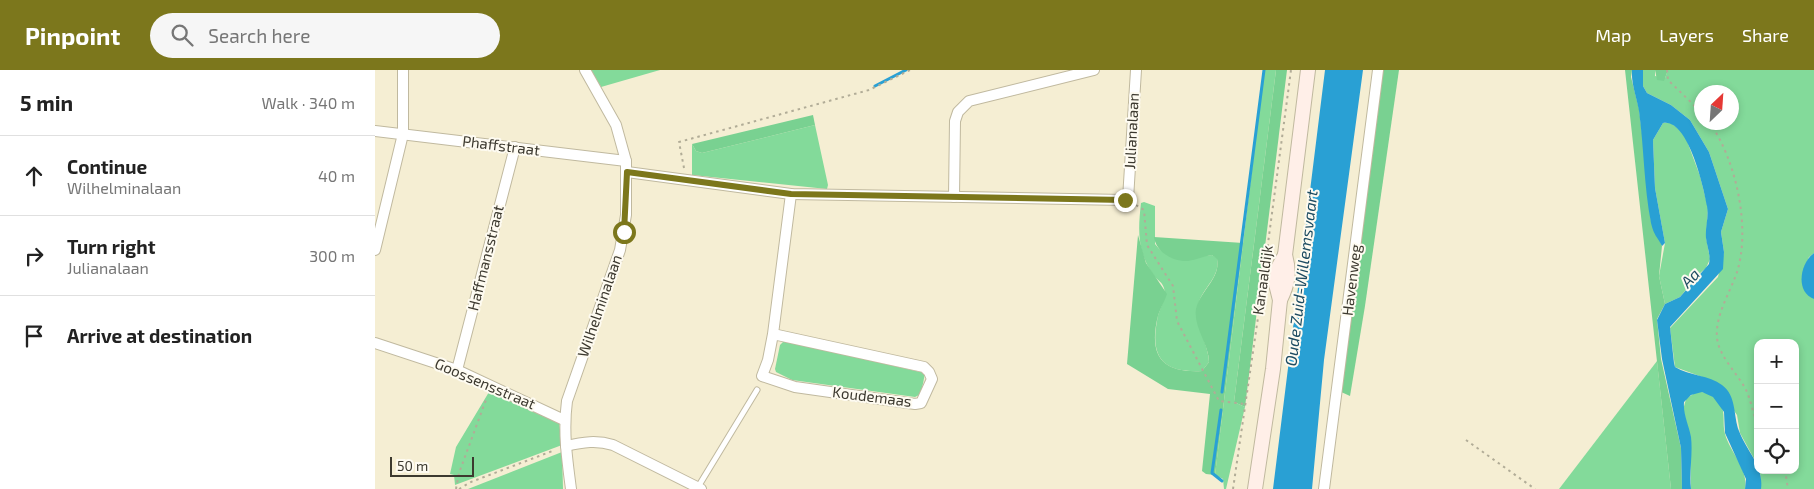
<!DOCTYPE html>
<html lang="en">
<head>
<meta charset="utf-8">
<style>
  body { margin:0; font-family:"Exo 2",sans-serif; background:#f6f6f6; color:#222 }
  .controls { position:absolute; right:15px; bottom:15px; display:grid; overflow:hidden; border-radius:10px; box-shadow:0 2px 8px #0003 }
  .controls button { width:45px; height:45px; display:grid; place-items:center; padding:0; border:0; border-bottom:1px solid #e0e0e0; background:#fff; color:#222; font:25px sans-serif }
  .compass { position:absolute; left:1319px; top:15px; width:45px; height:45px; border-radius:50%; background:#fff; box-shadow:0 2px 8px #0003; rotate:25deg }
  .scale { position:absolute; left:15px; bottom:12px; width:84px; box-sizing:border-box; padding-left:5px; border:2px solid #3c392f; border-top:0; font-size:14px; line-height:18px; white-space:nowrap; color:#3c392f; -webkit-text-stroke:4px #fefbf1; paint-order:stroke }
  .stop { position:absolute; width:15px; height:15px; margin:-11px; border:4px solid #7c771c; border-radius:50%; background:#fff }
  .stop.end { background:#7c771c; border-color:#fff; box-shadow:0 1px 5px #0008 }
  .list { margin:0; padding:0; list-style:none }
  h2 { display:flex; justify-content:space-between; align-items:center; height:65px; margin:0; padding:0 20px; font-size:21px }
  h2 small { font-size:16px; font-weight:400; color:#767676 }
  .list li { display:grid; grid-template-columns:32px 1fr auto; gap:15px; align-items:center; box-sizing:border-box; height:80px; padding:0 20px; border-top:1px solid #e0e0e0 }
  .list b { display:block; font-size:19px; white-space:nowrap }
  .list p { margin:0; font-size:16px; white-space:nowrap; color:#767676 }
  .list em { font-size:16px; font-style:normal; color:#767676 }
  .icon { flex:none; width:28px; height:28px; fill:none; stroke:currentColor; stroke-width:2; stroke-linecap:round; stroke-linejoin:round }
  .map { position:relative; flex:none; width:1439px; height:419px; overflow:hidden }
  header { display:flex; align-items:center; gap:30px; box-sizing:border-box; height:70px; padding:0 25px; background:#7c771c; color:#fff }
  header strong { font-size:24px }
  nav { display:flex; gap:28px; margin-inline-start:auto; font-size:18px }
  .search { width:350px; height:45px; background:#f6f6f6; display:flex; align-items:center; gap:12px; box-sizing:border-box; padding:0 18px; border-radius:28px; color:#767676; font-size:19px }
  main { display:flex }
  aside { flex:1; background:#fff }
  .map>svg:first-child { display:block }
  .green { fill:#83da9a; fill-rule:evenodd }
  .forest { fill:#79d191 }
  .water { fill:#29a0d4 }
  .lines { fill:none; stroke-linecap:round; stroke-linejoin:round }
  .stream { stroke:#29a0d4; stroke-width:3 }
  .lane-casing { stroke:#c0b99f; stroke-width:7 }
  .street-casing { stroke:#c0b99f; stroke-width:12 }
  .secondary-casing { stroke:#c0b99f; stroke-width:16 }
  .path { stroke:#b1ac97; stroke-width:2; stroke-dasharray:2.5 4; stroke-linecap:butt }
  .lane { stroke:#fff; stroke-width:5 }
  .street { stroke:#fff; stroke-width:10 }
  .secondary { stroke:#ffefe8; stroke-width:14 }
  .route { stroke:#7c771c; stroke-width:6 }
  .labels { text-anchor:middle; stroke-width:4; stroke-linejoin:round; paint-order:stroke }
  .street-label { font-size:15px; fill:#3c392f; stroke:#fefbf1 }
  .water-label { font-size:16px; font-style:italic; fill:#1e4c62; stroke:#fefbf1 }
</style>
</head>
<body>
<header>
<strong>Pinpoint</strong>
<div class="search"><svg class="icon" aria-label="search" viewBox="0 0 24 24"><circle cx="10" cy="10" r="6"/><path d="M15 15l6 6"/></svg>Search here</div>
<nav><a>Map</a><a>Layers</a><a>Share</a></nav>
</header>
<main>
<aside>
<h2>5 min<small>Walk · 340 m</small></h2>
<ul class="list">
<li><svg class="icon" aria-label="ahead" viewBox="0 0 24 24"><path d="M12 20V5M6 11l6-6 6 6"/></svg><div><b>Continue</b><p>Wilhelminalaan</p></div><em>40 m</em></li>
<li><svg class="icon" aria-label="right" viewBox="0 0 24 24"><path d="M7 20v-9h11M14 6l5 5-5 5"/></svg><div><b>Turn right</b><p>Julianalaan</p></div><em>300 m</em></li>
<li><svg class="icon" aria-label="arrive" viewBox="0 0 24 24"><path d="M6 21V4h12l-3 4 3 4H6"/></svg><div><b>Arrive at destination</b></div></li>
</ul>
</aside>
<div class="map">
<svg width="1439" height="419" viewBox="0 0 1439 419">
  <rect width="100%" height="100%" fill="#f5eed3"/>
  <g class="green">
    <polygon points="216,0 285,0 226,17"/>
    <polygon points="889,0 901,0 859,332 870,337 851,419 849,419 848,409 840,405"/>
    <path d="M1268 0H1280V6L1290 8 1293 0H1439V183L1434 187 1429 199 1439 229V419H1386L1385 400H1420V273H1383V396L1365 363 1362 345 1338 311 1300 297 1295 258 1343 207 1349 182 1346 162 1353 139 1334 82 1315 50 1296 35 1272 23 1268 16ZM1326 22H1356V52H1326Z"/>
    <polygon points="1288,53 1296,53 1307,62 1312,71 1325,106 1333,138 1331,167 1335,189 1331,198 1325,203 1305,227 1290,234 1284,206 1290,173 1280,118 1278,70"/>
    <polygon points="440,55 453,115 452,119 317,105 317,74 321,81 327,83"/>
    <path d="M769 132 780 136V174C795 194 815 188 837 185L842 188C846 207 827 218 823 235 819 255 833 272 834 292L827 301C789 303 775 289 782 251 783 239 795 226 787 214 785 211 780 208 777 203 762 180 763 159 766 133Z"/>
    <polygon points="409,271 550,303 546,324 540,327 417,310 401,302 400,299 405,275"/>
    <polygon points="1282,291 1296,419 1184,419"/>
    <polygon points="117,317 184,352 187,375 80,415 79,405 75,404 81,377"/>
    <path d="M1321 322C1330 321 1339 325 1345 333 1351 343 1347 353 1350 364 1355 382 1374 400 1370 419H1316L1315 366 1308 340 1311 329Z"/>
    <polygon points="187,382 188,419 93,419"/>
  </g>
  <g class="forest">
    <polygon points="901,0 912,0 870,337 859,332"/>
    <polygon points="1005,0 1024,0 990,236 975,326 964,321"/>
    <polygon points="1250,0 1257,0 1256,7 1264,39 1269,79 1276,151 1287,176 1284,206 1290,234 1282,249 1286,289 1306,378 1307,419 1296,419"/>
    <polygon points="1280,0 1293,0 1289,11 1282,10"/>
    <polygon points="438,45 440,55 327,83 321,81 317,74"/>
    <path d="M763 165 771 193 792 224C789 233 784 240 782 250 774 288 789 303 827 301L834 292C834 274 818 257 821 239 825 221 846 208 842 189L837 185C829 186 821 190 813 191 798 192 781 182 779 167L868 173 840 405 831 404 827 401 835 324 793 319 752 294Z"/>
  </g>
  <g class="water">
    <polygon points="950,0 988,0 949,290 937,419 898,419"/>
    <path d="M1257 0H1268V16L1272 23 1296 35 1315 50 1334 82 1353 139 1346 162 1349 182 1348 199 1295 257 1299 293 1300 297C1315 306 1334 305 1347 315 1362 326 1358 346 1364 361 1372 382 1389 396 1386 419H1370L1371 409 1350 363 1349 342 1338 327 1327 322 1316 325 1309 332C1308 345 1314 355 1316 367 1318 384 1314 402 1316 419H1307L1306 378 1287 289 1282 250 1290 234 1305 227 1334 194C1336 185 1332 177 1331 168 1330 157 1334 147 1332 136 1329 118 1313 48 1288 53L1278 70 1280 118 1290 173 1287 176C1282 166 1279 166 1276 153 1269 117 1269 78 1264 41 1262 28 1256 14 1257 0Z"/>
    <path d="M1439 183V229C1420 222 1425 193 1439 183Z"/>
  </g>
  <g class="lines">
    <g class="stream">
      <polyline points="500,16 531,0"/>
      <polyline points="847,322 889,0"/>
      <polyline points="846,340 837,403 847,411"/>
    </g>
    <g class="lane-casing">
      <polyline id="lane" points="323,417 382,320"/>
    </g>
    <g class="street-casing">
      <g id="street">
        <polyline points="0,61 251,91"/>
        <polyline points="252,102 416,124 749,130 753,129 761,0"/>
        <polyline points="579,127 580,51 583,42 594,31 719,0"/>
        <polyline points="0,180 28,64 28,0"/>
        <polyline points="398,264 393,290 387,306 420,317 540,334 546,333 557,309 554,302 549,297 398,264 416,124"/>
        <polyline points="0,273 82,300 189,350"/>
        <polyline points="82,300 140,77"/>
        <path d="M191 376C208 372 222 370 238 375L326 419"/>
        <path d="M196 419C192 389 188 361 192 331L245 180 251 145V91L241 55 210 0"/>
        <polyline points="949,419 1003,0"/>
      </g>
    </g>
    <g class="secondary-casing">
      <g id="secondary">
        <path d="M905 230C913 214 915 203 910 185L933 0"/>
        <polyline points="880,419 898,299 905,230 901,214 903,198 910,185"/>
      </g>
    </g>
    <g class="path">
      <polyline points="1292,0 1293,10 1326,42"/>
      <path d="M1334 52C1361 89 1376 158 1362 202 1355 223 1340 245 1342 268 1344 286 1361 302 1370 318 1376 329 1377 342 1383 354"/>
      <polyline points="309,98 304,72 494,20 535,0"/>
      <polyline points="761,135 769,140 772,175 798,216 802,251 844,331 871,334"/>
      <polyline points="890,196 916,0"/>
      <polyline points="1091,370 1160,419"/>
      <polyline points="1410,400 1413,419"/>
      <polyline points="81,419 84,403 112,327"/>
      <polyline points="84,419 96,412 180,380"/>
      <polyline points="858,419 888,213"/>
    </g>
    <use href="#lane" class="lane"/>
    <use href="#street" class="street"/>
    <use href="#secondary" class="secondary"/>
  </g>
  <g class="lines">
    <polyline class="route" points="249,162 252,102 416,124 750,130"/>
  </g>
  <g class="labels">
    <g class="street-label">
      <text transform="translate(757 61) rotate(-87)" y="5">Julianalaan</text>
      <text transform="translate(126 76) rotate(7)" y="5">Phaffstraat</text>
      <text transform="translate(111 188) rotate(-76)" y="5">Haffmansstraat</text>
      <text transform="translate(888 210) rotate(-82)" y="5">Kanaaldijk</text>
      <text transform="translate(977 210) rotate(-83)" y="5">Havenweg</text>
      <text transform="translate(225 236) rotate(-71)" y="5">Wilhelminalaan</text>
      <text transform="translate(110 314) rotate(23)" y="5">Goossensstraat</text>
      <text transform="translate(497 327) rotate(7)" y="5">Koudemaas</text>
    </g>
    <g class="water-label">
      <text transform="translate(926 208) rotate(-83)" y="6">Oude Zuid-Willemsvaart</text>
      <text transform="translate(1315 208) rotate(-47)" y="6">Aa</text>
    </g>
  </g>
</svg>
<div class="controls">
<button>+</button>
<button>−</button>
<button><svg class="icon" aria-label="locate" viewBox="0 0 24 24"><circle cx="12" cy="12" r="6"/><path d="M12 2v4M12 18v4M2 12h4M18 12h4"/></svg></button>
</div>
<svg class="compass" viewBox="-18 -18 36 36"><path d="M0-13l5 13h-10z" fill="#e53935"/><path d="M0 13l5-13h-10z" fill="#767676"/></svg>
<div class="scale">50 m</div>
<div class="stop" style="left:249px;top:162px"></div>
<div class="stop end" style="left:750px;top:130px"></div>
</div>
</main>
</body>
</html>
